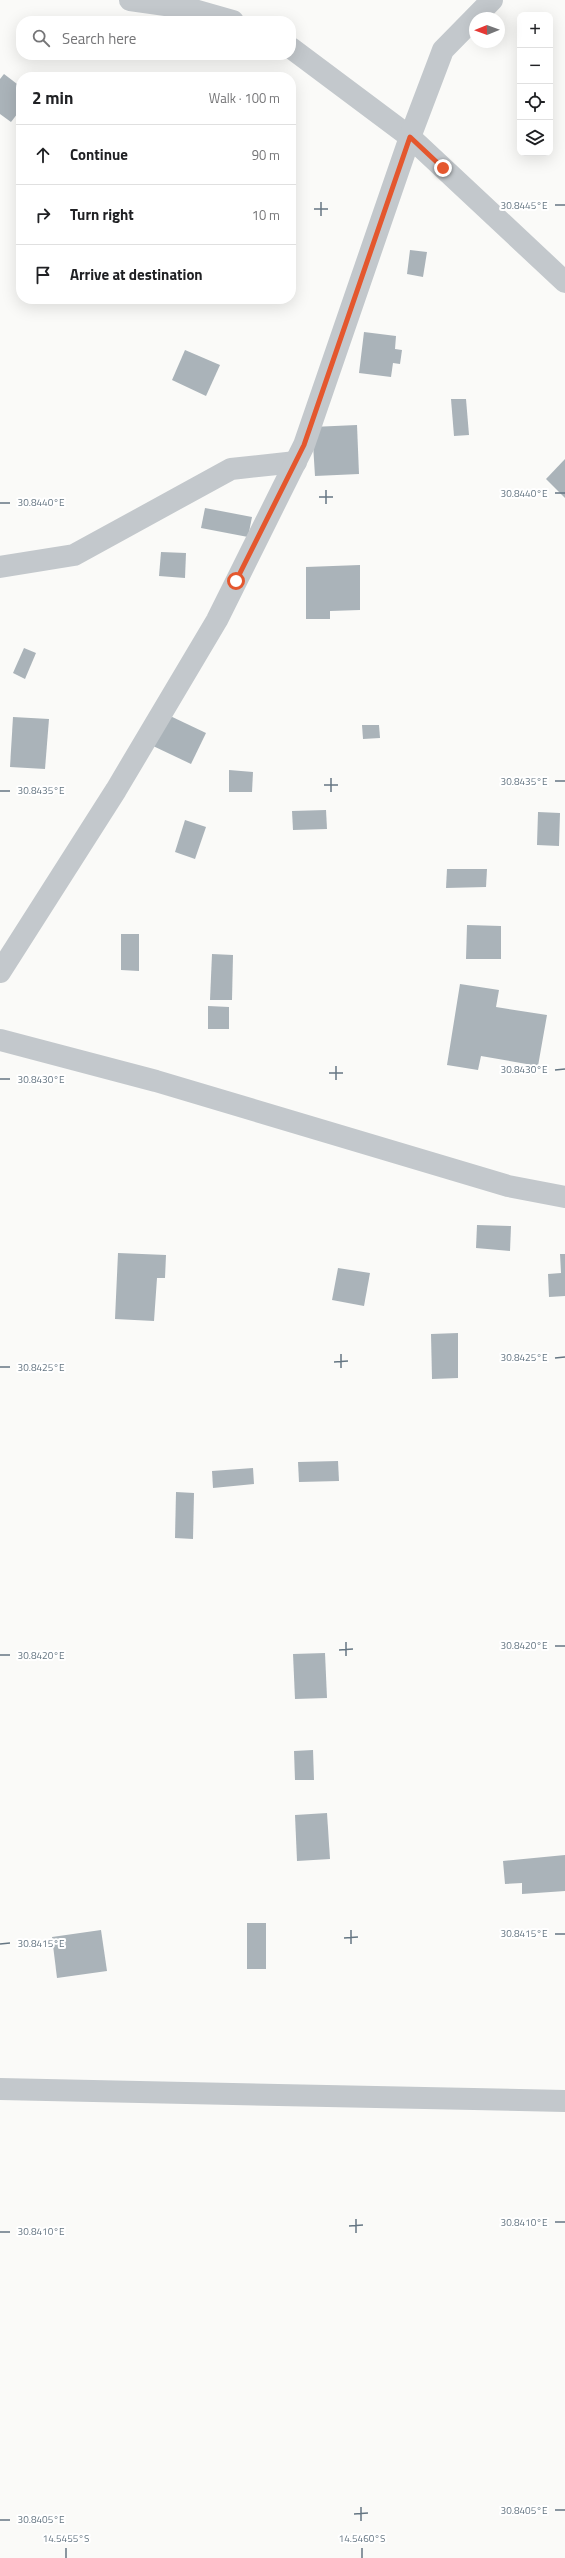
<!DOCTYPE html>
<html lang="en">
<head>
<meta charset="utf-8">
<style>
  body { margin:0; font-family:"Titillium Web",sans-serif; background:#f6f6f6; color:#202124 }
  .controls { position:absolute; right:12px; top:12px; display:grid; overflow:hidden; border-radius:8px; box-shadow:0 4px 16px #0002 }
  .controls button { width:36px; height:36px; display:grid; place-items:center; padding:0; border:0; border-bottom:1px solid #e0e0e0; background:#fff; color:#202124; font:20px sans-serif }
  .compass { position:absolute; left:469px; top:12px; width:36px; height:36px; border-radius:50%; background:#fff; box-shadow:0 4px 16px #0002; rotate:269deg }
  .stop { position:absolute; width:12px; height:12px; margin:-9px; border:3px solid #e4572e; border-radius:50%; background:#fff }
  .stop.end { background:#e4572e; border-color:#fff; box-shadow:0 1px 4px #0008 }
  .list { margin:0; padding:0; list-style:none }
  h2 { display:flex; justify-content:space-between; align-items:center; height:52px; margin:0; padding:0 16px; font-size:17px }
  h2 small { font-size:13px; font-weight:400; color:#757577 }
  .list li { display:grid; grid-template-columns:26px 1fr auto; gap:12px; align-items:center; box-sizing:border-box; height:60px; padding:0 16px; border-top:1px solid #e0e0e0 }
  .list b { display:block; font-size:15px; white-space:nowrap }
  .list em { font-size:13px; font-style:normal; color:#757577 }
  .icon { flex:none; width:22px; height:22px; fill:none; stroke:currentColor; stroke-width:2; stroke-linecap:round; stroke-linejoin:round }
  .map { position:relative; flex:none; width:565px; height:2558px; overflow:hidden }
  .search { position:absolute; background:#fff; box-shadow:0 4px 16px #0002; left:16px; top:16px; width:280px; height:44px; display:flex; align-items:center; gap:10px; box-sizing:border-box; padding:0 14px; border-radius:16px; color:#757577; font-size:15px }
  .panel { position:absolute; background:#fff; box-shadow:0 4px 16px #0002; left:16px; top:72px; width:280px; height:232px; border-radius:16px }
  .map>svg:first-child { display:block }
  .building { fill:#aab3b9 }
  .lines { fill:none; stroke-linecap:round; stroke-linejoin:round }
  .street { stroke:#c3c8cc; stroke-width:22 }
  .route { stroke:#e4572e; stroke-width:5 }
  .ticks { fill:none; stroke:#657683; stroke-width:1.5 }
  .ticks-label { font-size:10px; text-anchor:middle; fill:#657683; stroke:#fff; stroke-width:4; stroke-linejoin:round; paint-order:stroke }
</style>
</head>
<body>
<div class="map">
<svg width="565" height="2558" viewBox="0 0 565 2558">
  <rect width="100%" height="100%" fill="#fafaf8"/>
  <g class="building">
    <polygon points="4,74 21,87 21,109 11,122 0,114 0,79"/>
    <polygon points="410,250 427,252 423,277 407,274"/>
    <polygon points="364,332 396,336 395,349 402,350 400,364 393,363 391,377 359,373"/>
    <polygon points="185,350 220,365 206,396 172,380"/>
    <polygon points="451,399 466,399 469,435 454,436"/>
    <polygon points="357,425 359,474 315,476 312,427"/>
    <polygon points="565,459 565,498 546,479"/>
    <polygon points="205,508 252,517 248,537 201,528"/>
    <polygon points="161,552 186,553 185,578 159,576"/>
    <polygon points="360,565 360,610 330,611 330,619 306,619 306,567"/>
    <polygon points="24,648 36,653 25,679 13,673"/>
    <polygon points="166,714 206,733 191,764 151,745"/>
    <polygon points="13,717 49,719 45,769 10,767"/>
    <polygon points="362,725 379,725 380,738 363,739"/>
    <polygon points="229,770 253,772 252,792 229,792"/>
    <polygon points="326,810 327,829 293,830 292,811"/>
    <polygon points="538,812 560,813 559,846 537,845"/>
    <polygon points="185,820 206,827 195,859 175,852"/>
    <polygon points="447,869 487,869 486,887 446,888"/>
    <polygon points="467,925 501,926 501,959 466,959"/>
    <polygon points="121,934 139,934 139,971 121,970"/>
    <polygon points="212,954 233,955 232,1000 210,1000"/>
    <polygon points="460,984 499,990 496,1007 547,1015 538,1066 481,1056 478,1070 447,1065"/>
    <polygon points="208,1006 229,1007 229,1029 208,1029"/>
    <polygon points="477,1225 511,1226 510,1251 476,1248"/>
    <polygon points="118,1253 166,1255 165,1278 157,1278 154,1321 115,1319"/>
    <polygon points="560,1254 565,1254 565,1296 549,1297 548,1274 561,1273"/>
    <polygon points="338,1268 370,1273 364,1306 332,1300"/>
    <polygon points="458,1333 458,1378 432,1379 431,1334"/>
    <polygon points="338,1461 339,1481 299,1482 298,1462"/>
    <polygon points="253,1468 254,1484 213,1488 212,1471"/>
    <polygon points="176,1492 194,1493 193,1539 175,1538"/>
    <polygon points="325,1653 327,1698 295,1699 293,1654"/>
    <polygon points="313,1750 314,1780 295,1780 294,1751"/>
    <polygon points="327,1813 330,1859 297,1861 295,1815"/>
    <polygon points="565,1855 565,1891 522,1894 522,1883 505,1884 503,1861"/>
    <rect x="247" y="1923" width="19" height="46"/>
    <polygon points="101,1930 107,1971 57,1978 52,1937"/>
  </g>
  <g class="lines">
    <g class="street">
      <polyline points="130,0 187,8 233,21"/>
      <polyline points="291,48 410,137 565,282"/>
      <polyline points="0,567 74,555 231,469 296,462"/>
      <polyline points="0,972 116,790 217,620 304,445 410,137 443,50 492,0"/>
      <polyline points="0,1040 156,1081 508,1186 565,1197"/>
      <polyline points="0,2089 565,2101"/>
    </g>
  </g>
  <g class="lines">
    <polyline class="route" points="236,581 304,445 410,137 443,168"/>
  </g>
  <path class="ticks" d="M321 202V216M555 205H565M314 209H328M326 490V504M555 493H565M319 497H333M0 503H10M331 778V792M555 781H565M324 785H338M0 791H10M336 1066V1080M555 1070 565 1069M329 1073H343M0 1079H10M341 1354V1368M555 1358 565 1357M334 1362 348 1361M0 1367H10M346 1642V1656M555 1646H565M339 1650 353 1649M0 1655H10M351 1930V1944M555 1934H565M344 1938 358 1937M0 1944 10 1943M356 2219V2233M555 2222H565M349 2226 363 2225M0 2232H10M361 2507V2521M555 2510H565M354 2514 368 2513M0 2520H10M66 2548V2558M362 2548V2558"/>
  <g class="ticks-label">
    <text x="524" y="209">30.8445°E</text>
    <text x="524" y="497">30.8440°E</text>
    <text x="41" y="506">30.8440°E</text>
    <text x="524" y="785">30.8435°E</text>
    <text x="41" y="794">30.8435°E</text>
    <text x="524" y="1073">30.8430°E</text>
    <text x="41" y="1083">30.8430°E</text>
    <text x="524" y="1361">30.8425°E</text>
    <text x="41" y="1371">30.8425°E</text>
    <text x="524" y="1649">30.8420°E</text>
    <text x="41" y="1659">30.8420°E</text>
    <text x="524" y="1937">30.8415°E</text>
    <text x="41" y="1947">30.8415°E</text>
    <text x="524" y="2226">30.8410°E</text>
    <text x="41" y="2235">30.8410°E</text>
    <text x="524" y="2514">30.8405°E</text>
    <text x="41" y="2523">30.8405°E</text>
    <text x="66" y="2542">14.5455°S</text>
    <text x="362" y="2542">14.5460°S</text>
  </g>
</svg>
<div class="controls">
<button>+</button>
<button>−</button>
<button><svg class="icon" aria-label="locate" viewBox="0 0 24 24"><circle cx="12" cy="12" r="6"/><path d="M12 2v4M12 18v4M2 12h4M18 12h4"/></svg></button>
<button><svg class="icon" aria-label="layers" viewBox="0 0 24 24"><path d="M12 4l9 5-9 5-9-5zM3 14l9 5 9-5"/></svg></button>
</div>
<svg class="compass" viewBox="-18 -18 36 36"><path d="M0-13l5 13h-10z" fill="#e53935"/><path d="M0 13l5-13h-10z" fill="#757577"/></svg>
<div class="stop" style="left:236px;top:581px"></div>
<div class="stop end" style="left:443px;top:168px"></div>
<div class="search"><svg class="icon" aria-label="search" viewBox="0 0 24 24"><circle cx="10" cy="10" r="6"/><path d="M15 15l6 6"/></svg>Search here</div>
<section class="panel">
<h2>2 min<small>Walk · 100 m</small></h2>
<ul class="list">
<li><svg class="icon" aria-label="ahead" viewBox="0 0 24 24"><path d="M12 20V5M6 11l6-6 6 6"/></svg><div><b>Continue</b></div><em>90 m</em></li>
<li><svg class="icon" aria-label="right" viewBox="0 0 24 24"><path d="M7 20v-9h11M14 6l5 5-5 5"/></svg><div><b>Turn right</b></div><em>10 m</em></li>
<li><svg class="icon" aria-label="arrive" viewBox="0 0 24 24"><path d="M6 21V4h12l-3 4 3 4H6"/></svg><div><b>Arrive at destination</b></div></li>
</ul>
</section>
</div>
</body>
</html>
